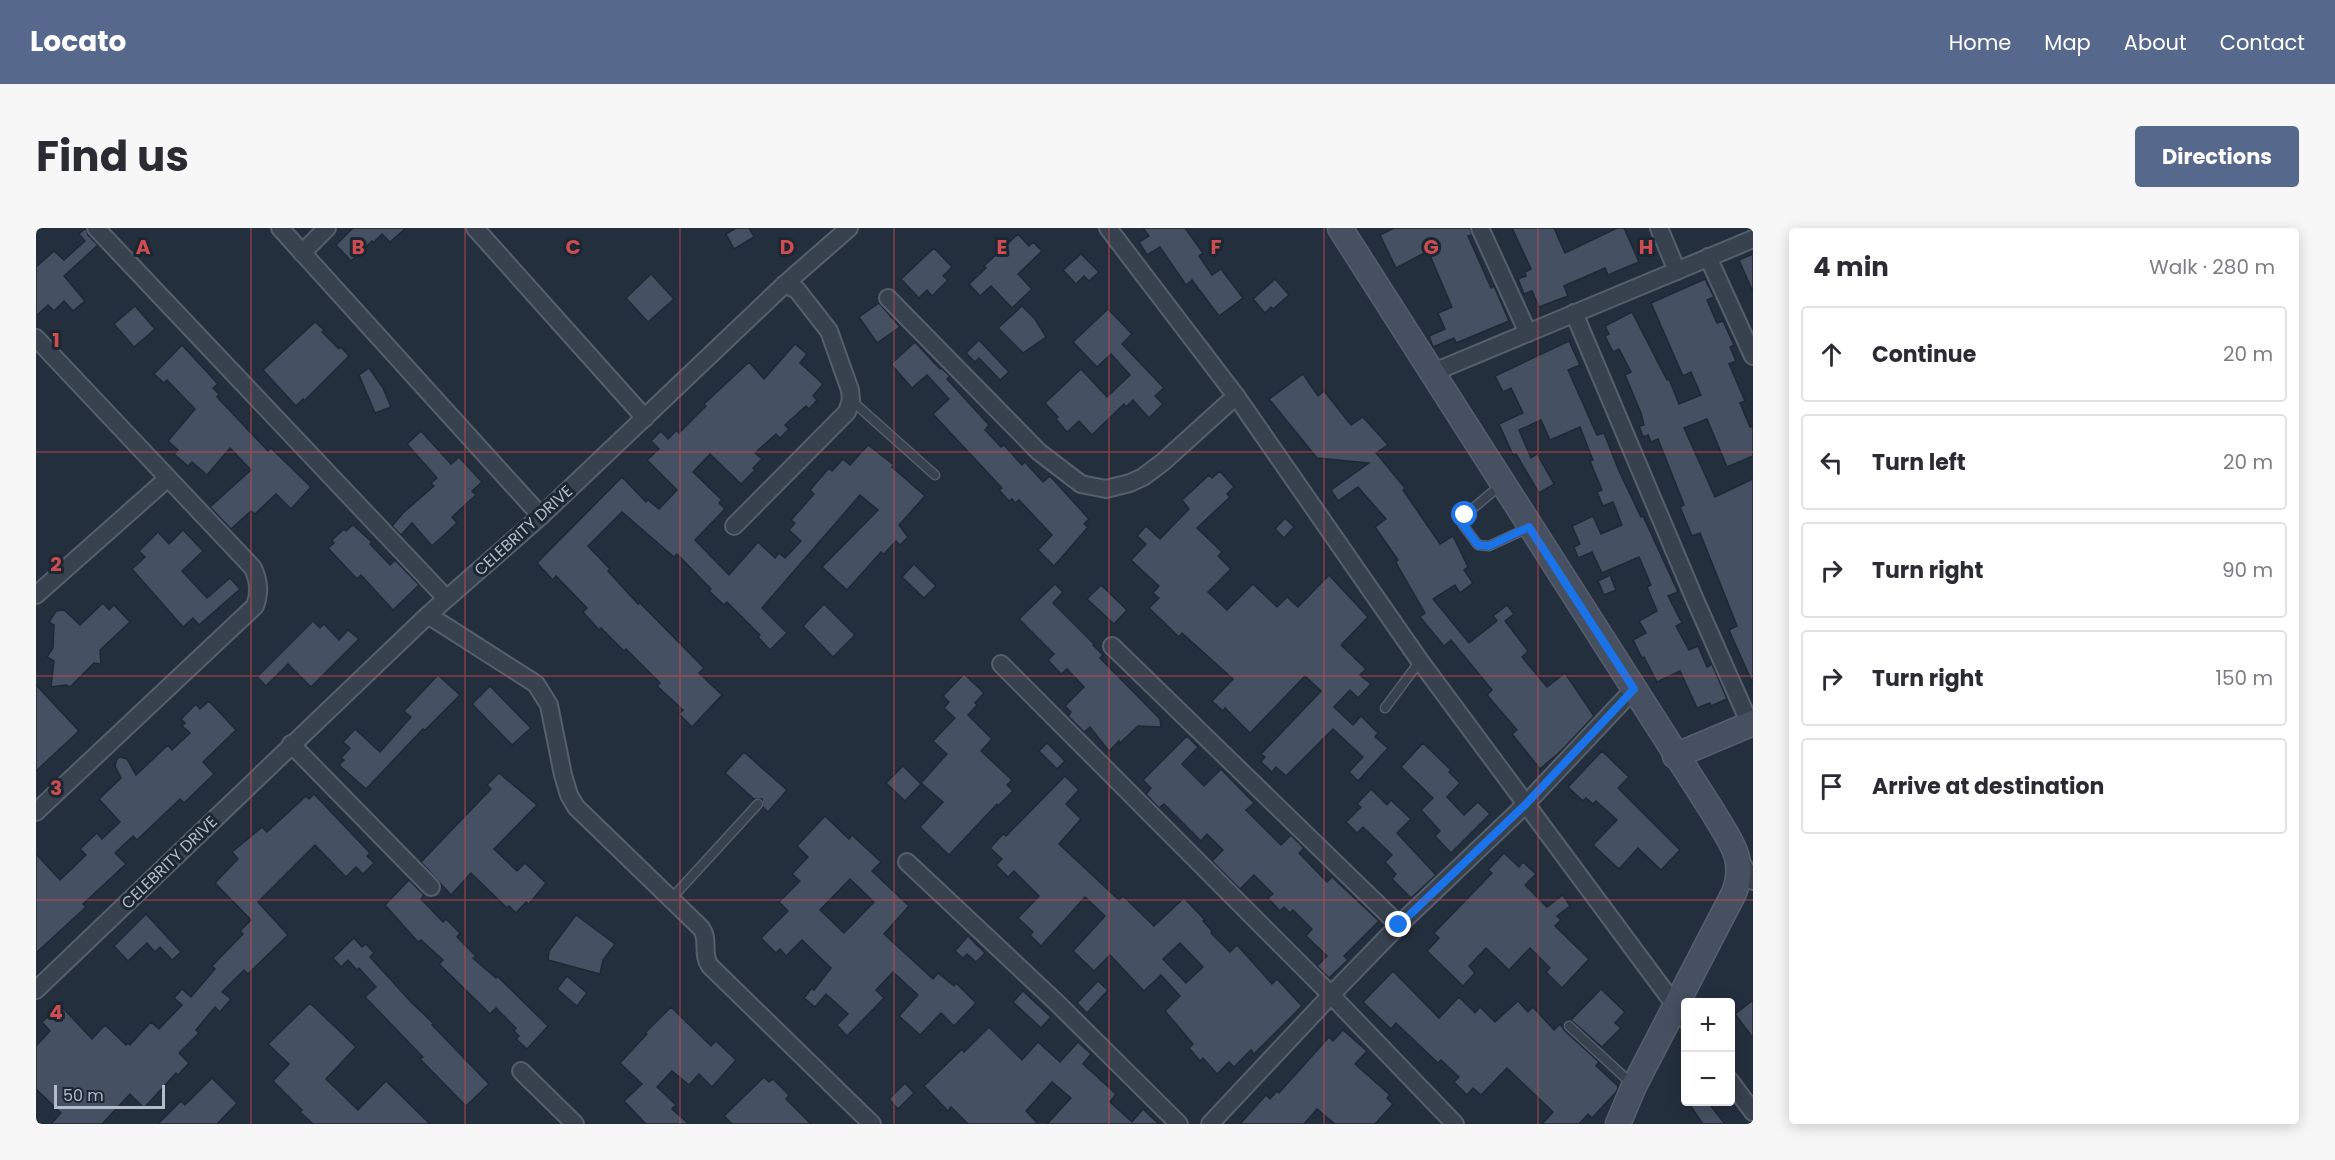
<!DOCTYPE html>
<html lang="en">
<head>
<meta charset="utf-8">
<style>
  body { margin:0; font-family:Poppins,sans-serif; background:#f7f7f7; color:#2b2b33 }
  .controls { position:absolute; right:18px; bottom:18px; display:grid; overflow:hidden; border-radius:6px; box-shadow:0 3px 15px #0003 }
  .controls button { width:54px; height:54px; display:grid; place-items:center; padding:0; border:0; border-bottom:2px solid #e1e1e2; background:#fff; color:#2b2b33; font:30px sans-serif }
  .scale { position:absolute; left:18px; bottom:15px; width:111px; box-sizing:border-box; padding-left:6px; border:3px solid #b4bcc9; border-top:0; font-size:16px; line-height:21px; white-space:nowrap; color:#b4bcc9; -webkit-text-stroke:4px #1d2633; paint-order:stroke }
  .stop { position:absolute; width:18px; height:18px; margin:-14px; border:4px solid #1a73e8; border-radius:50%; background:#fff }
  .stop.end { background:#1a73e8; border-color:#fff; box-shadow:0 2px 6px #0008 }
  .list { margin:0; padding:0; list-style:none }
  h2 { display:flex; justify-content:space-between; align-items:center; height:78px; margin:0; padding:0 24px; font-size:26px }
  h2 small { font-size:20px; font-weight:400; color:#7c7c81 }
  .list li { display:grid; grid-template-columns:39px 1fr auto; gap:18px; align-items:center; box-sizing:border-box; height:96px; margin:0 12px 12px; padding:0 12px; border:2px solid #e1e1e2; border-radius:6px }
  .list b { display:block; font-size:22px; white-space:nowrap }
  .list em { font-size:20px; font-style:normal; color:#7c7c81 }
  .icon { flex:none; width:33px; height:33px; fill:none; stroke:currentColor; stroke-width:2; stroke-linecap:round; stroke-linejoin:round }
  .map { position:relative; flex:none; width:1717px; height:896px; overflow:hidden; border-radius:6px }
  header { display:flex; align-items:center; gap:36px; box-sizing:border-box; height:84px; padding:0 30px; background:#56698c; color:#fff }
  header strong { font-size:28px }
  nav { display:flex; gap:33px; margin-inline-start:auto; font-size:21px }
  .intro { display:flex; align-items:center; justify-content:space-between; box-sizing:border-box; height:144px; padding:0 36px }
  h1 { margin:0; font-size:42px }
  .button { padding:15px 27px; border-radius:6px; background:#56698c; color:#fff; font-size:21px; font-weight:700 }
  main { display:flex; gap:36px; padding:0 36px }
  aside { flex:1; background:#fff; border-radius:6px; box-shadow:0 3px 15px #0003 }
  .map>svg:first-child { display:block }
  .building { fill:#455162; stroke:#1f2835; stroke-width:1.5; fill-rule:evenodd }
  .lines { fill:none; stroke-linecap:round; stroke-linejoin:round }
  .lane-casing { stroke:#565f6c; stroke-width:11 }
  .street-casing { stroke:#565f6c; stroke-width:20 }
  .secondary-casing { stroke:#565f6c; stroke-width:27 }
  .lane { stroke:#38414e; stroke-width:8 }
  .street { stroke:#38414e; stroke-width:16 }
  .secondary { stroke:#465061; stroke-width:24 }
  .route { stroke:#1a73e8; stroke-width:8 }
  .grid { fill:none; stroke:#ce4d50; stroke-width:1.5; stroke-opacity:0.55 }
  .labels { text-anchor:middle; stroke-width:6; stroke-linejoin:round; paint-order:stroke }
  .street-label { font-size:16px; fill:#b4bcc9; stroke:#1d2633 }
  .grid-label { font-size:20px; text-anchor:middle; font-weight:bold; fill:#ce4d50; stroke:#1d2633; stroke-width:6; stroke-linejoin:round; paint-order:stroke }
</style>
</head>
<body>
<header>
<strong>Locato</strong>
<nav><a>Home</a><a>Map</a><a>About</a><a>Contact</a></nav>
</header>
<div class="intro"><h1>Find us</h1><a class="button">Directions</a></div>
<main>
<div class="map">
<svg width="1717" height="896" viewBox="0 0 1717 896">
  <rect width="100%" height="100%" fill="#242f3e"/>
  <g class="building">
    <polygon points="50,0 52,7 62,17 28,48 49,73 37,83 28,73 18,83 12,77 0,88 0,39 18,23 28,32 49,13 43,6"/>
    <polygon points="317,0 370,0 354,14 346,6 337,15 336,13 315,33 300,17"/>
    <polygon points="700,0 713,0 718,9 698,21 690,6"/>
    <polygon points="1107,0 1149,0 1167,25 1163,28 1176,47 1185,41 1207,70 1183,88 1156,52 1150,57 1124,19 1111,27 1103,14 1113,8"/>
    <polygon points="1358,0 1434,0 1436,7 1432,8 1455,60 1458,58 1473,93 1420,115 1418,110 1397,119 1393,108 1409,101 1402,85 1416,79 1392,23 1360,40 1344,7"/>
    <polygon points="1476,0 1518,0 1529,25 1581,0 1588,0 1603,34 1572,47 1569,40 1528,58 1532,68 1503,79 1496,63 1488,66 1482,51 1490,48 1489,44 1495,41"/>
    <polygon points="982,6 993,18 997,14 1006,23 982,46 996,61 976,80 955,58 944,68 933,56 950,40 948,38"/>
    <polygon points="898,20 916,39 907,48 912,52 896,68 891,62 883,70 865,51"/>
    <polygon points="1045,26 1063,44 1053,53 1048,48 1040,56 1027,42"/>
    <polygon points="1717,26 1717,64 1703,32"/>
    <polygon points="615,46 638,71 612,94 590,70"/>
    <polygon points="1239,51 1253,67 1237,81 1235,79 1229,85 1217,71"/>
    <polygon points="1669,51 1678,69 1671,72 1681,95 1687,93 1698,117 1694,119 1700,133 1693,136 1709,173 1704,175 1714,199 1717,198 1717,228 1691,239 1671,191 1648,200 1679,269 1717,251 1717,456 1693,402 1701,398 1664,305 1656,308 1644,279 1648,277 1622,211 1615,214 1612,207 1607,209 1603,198 1608,197 1605,185 1589,147 1595,144 1583,121 1577,124 1569,108 1573,106 1569,98 1596,84 1631,152 1633,151 1643,176 1665,167 1655,144 1647,148 1615,75"/>
    <polygon points="843,75 864,99 841,115 823,89"/>
    <polygon points="99,78 119,101 98,119 78,96"/>
    <polygon points="986,78 999,91 1010,109 987,125 962,100"/>
    <polygon points="1072,81 1096,106 1086,116 1128,160 1119,168 1127,176 1113,190 1097,172 1090,179 1088,176 1056,207 1043,193 1031,204 1020,191 1022,189 1009,175 1045,141 1071,169 1094,147 1075,126 1061,139 1037,114"/>
    <polygon points="279,94 288,102 286,104 303,121 305,119 313,128 268,173 267,171 260,178 227,142"/>
    <polygon points="943,112 973,144 964,152 943,130 939,134 930,125"/>
    <polygon points="1533,113 1544,137 1532,142 1561,207 1568,205 1583,243 1605,289 1607,288 1642,364 1632,368 1646,395 1640,398 1653,422 1662,418 1671,439 1676,436 1691,471 1675,478 1674,475 1661,480 1644,443 1621,454 1608,429 1606,430 1597,412 1610,405 1603,393 1621,383 1611,359 1615,357 1603,329 1566,345 1556,324 1542,330 1538,319 1544,316 1536,298 1557,288 1565,306 1586,297 1577,274 1567,278 1561,264 1566,262 1554,233 1557,232 1544,199 1514,212 1505,192 1483,202 1495,230 1501,226 1518,256 1503,265 1480,226 1477,227 1463,196 1487,185 1475,160 1467,164 1459,148"/>
    <polygon points="879,114 904,141 905,140 914,148 911,151 953,197 949,202 965,219 968,217 986,237 989,234 1007,254 1014,248 1053,291 1048,296 1052,299 1018,338 1002,322 1016,307 983,272 979,275 976,271 973,273 963,262 966,260 897,186 913,171 891,147 876,160 855,136"/>
    <polygon points="759,116 771,126 764,135 787,156 777,168 781,172 773,181 770,178 749,197 753,201 744,210 740,206 719,225 726,231 717,240 719,242 705,256 674,226 657,244 686,272 683,275 689,281 659,312 693,347 722,314 739,330 743,325 749,330 765,313 753,302 759,295 755,292 778,266 774,262 793,240 796,243 807,231 814,237 832,217 858,237 856,239 889,268 863,297 872,309 864,317 860,313 848,326 845,324 811,362 786,339 842,282 824,267 726,380 751,405 734,422 722,409 724,407 691,374 688,377 673,363 675,361 641,326 638,329 586,284 552,318 574,341 572,343 602,376 604,375 668,440 663,445 686,467 656,499 643,486 647,482 621,458 624,455 590,421 588,423 565,400 563,402 547,384 551,380 520,348 517,352 501,335 586,249 610,274 612,272 623,281 641,262 611,232 623,221 615,213 625,203 632,211 641,202 643,205 670,178 668,176 713,134 728,151"/>
    <polygon points="146,117 182,156 177,160 183,166 181,169 232,223 235,220 275,259 255,281 240,266 219,286 215,283 195,301 174,279 215,242 194,220 171,247 156,234 152,238 138,226 142,222 132,213 159,181 131,152 128,155 118,146"/>
    <polygon points="333,140 347,160 355,179 339,185 323,147"/>
    <polygon points="1267,146 1282,168 1288,163 1315,197 1327,189 1352,217 1340,225 1369,260 1367,262 1404,316 1417,308 1432,339 1428,342 1437,355 1424,365 1419,357 1397,371 1433,415 1461,393 1457,388 1471,377 1478,386 1469,393 1492,423 1486,429 1511,459 1529,445 1558,488 1525,523 1504,541 1476,506 1481,502 1451,467 1456,462 1415,412 1408,418 1384,389 1389,385 1364,342 1360,334 1362,332 1339,299 1350,291 1322,259 1302,273 1295,262 1333,235 1281,230 1233,171"/>
    <polygon points="385,203 415,236 423,229 446,254 436,263 440,267 416,289 421,295 396,318 376,295 365,307 356,298 367,285 398,258 395,255 401,250 371,216"/>
    <polygon points="1184,243 1198,259 1191,266 1194,269 1161,300 1186,324 1182,328 1195,341 1172,364 1191,382 1217,356 1241,379 1251,369 1262,379 1293,347 1332,389 1305,417 1330,441 1324,447 1335,456 1322,470 1314,462 1298,479 1317,497 1325,488 1342,505 1339,509 1352,520 1322,553 1313,544 1327,529 1297,501 1250,548 1240,539 1236,544 1225,534 1229,529 1225,526 1285,463 1269,448 1214,505 1189,480 1187,483 1176,473 1197,451 1146,405 1143,409 1113,380 1123,370 1117,365 1123,358 1095,332 1110,316 1101,308 1110,298 1124,311 1153,281 1146,272 1173,247 1176,250"/>
    <polygon points="1249,290 1258,299 1248,310 1239,301"/>
    <polygon points="317,297 336,314 334,316 354,337 359,332 383,357 357,382 325,347 321,351 292,320 298,315 296,312 308,301 310,303"/>
    <polygon points="147,302 167,323 146,343 171,370 194,350 204,361 163,397 157,390 147,399 96,341 109,329 103,323 122,304 133,316"/>
    <polygon points="878,336 900,358 888,370 866,349"/>
    <polygon points="1574,347 1580,362 1568,367 1562,353"/>
    <polygon points="1019,356 1027,364 1017,375 1058,416 1057,417 1067,427 1064,430 1124,491 1125,499 1102,498 1083,516 1083,513 1073,523 1054,499 1048,504 1032,488 1035,484 1029,478 1048,459 1031,441 1025,446 1012,432 1018,426 983,391"/>
    <polygon points="1065,357 1091,382 1078,396 1051,371"/>
    <polygon points="67,375 73,382 78,377 94,394 64,422 65,436 58,435 34,459 30,457 15,459 18,433 11,429 17,420 18,397 13,394 20,383 28,382 44,397"/>
    <polygon points="788,376 819,407 797,429 767,398"/>
    <polygon points="277,393 284,400 288,396 303,412 312,402 323,411 275,459 252,436 230,458 221,449"/>
    <polygon points="928,446 948,465 939,475 941,477 932,487 956,511 945,523 976,552 971,557 977,563 962,578 961,576 913,627 884,599 907,574 885,555 911,526 897,513 919,490 908,480 913,474 907,468"/>
    <polygon points="402,447 424,467 389,502 387,501 330,561 303,537 308,532 305,530 314,520 307,514 319,501 344,524 375,489 368,483"/>
    <polygon points="0,457 43,503 0,543"/>
    <polygon points="454,458 495,500 476,517 436,476"/>
    <polygon points="173,473 200,502 167,534 178,546 148,575 144,571 101,612 97,608 79,625 90,636 47,676 50,679 0,725 0,626 24,652 50,627 44,621 61,605 66,611 84,594 63,571 85,550 79,538 81,531 84,529 91,531 100,547 132,517 136,522 154,505 146,498 149,495 145,491 160,476 164,481"/>
    <polygon points="1151,508 1162,519 1146,536 1168,558 1185,541 1218,575 1210,582 1245,617 1255,607 1268,620 1263,625 1291,654 1296,649 1343,693 1308,728 1312,732 1293,750 1281,738 1291,728 1270,708 1276,701 1257,682 1254,685 1248,679 1244,683 1232,670 1237,666 1218,647 1204,661 1176,633 1187,622 1171,606 1165,613 1128,576 1123,580 1110,566 1115,560 1107,552"/>
    <polygon points="1011,515 1029,533 1021,541 1003,523"/>
    <polygon points="1387,515 1415,542 1413,544 1424,555 1411,569 1428,587 1442,574 1454,586 1415,625 1399,608 1404,603 1385,582 1397,570 1365,539"/>
    <polygon points="1566,523 1593,549 1582,560 1644,622 1625,642 1602,620 1583,641 1557,617 1581,592 1560,573 1557,576 1550,570 1547,573 1532,559"/>
    <polygon points="708,524 751,562 732,584 727,579 726,571 718,571 689,545"/>
    <polygon points="867,538 885,556 869,573 850,555"/>
    <polygon points="463,545 501,577 458,621 481,643 489,635 510,655 493,676 490,674 480,685 473,678 471,680 435,645 415,667 385,634 455,561 451,557"/>
    <path d="M1029 548 1043 562 1030 576 1045 591 1023 616 1083 672 1087 668 1118 698 1148 670 1169 692 1167 693 1176 703 1175 705 1194 724 1201 717 1236 756 1241 751 1266 778 1218 826 1215 822 1198 839 1193 834 1181 846 1167 830 1164 833 1153 820 1157 816 1129 783 1144 768 1125 747 1108 763 1074 727 1058 743 1037 723 1069 688 1049 669 1005 718 994 707 997 704 982 690 1003 668 978 643 972 649 960 637 966 631 954 620 967 606 970 608ZM1144 715 1167 739 1150 755 1127 731Z"/>
    <polygon points="1335,561 1351,577 1355,572 1375,591 1361,605 1400,647 1375,670 1356,651 1360,646 1349,634 1356,627 1327,599 1321,605 1310,594 1325,579 1321,576"/>
    <polygon points="278,566 334,625 331,628 338,635 327,646 320,639 310,649 279,617 222,674 252,707 212,746 208,742 186,764 195,771 184,784 179,779 160,802 163,805 143,825 153,835 142,847 140,845 108,880 94,866 66,896 15,896 25,885 0,861 0,818 14,803 6,794 24,777 56,811 69,797 90,817 92,815 94,817 115,794 123,801 146,777 138,770 146,761 155,769 179,741 176,738 207,706 204,703 215,692 179,655 202,631 196,624 226,599 231,604 270,568 273,571"/>
    <path d="M789 588 813 611 816 607 845 634 836 643 873 678 848 706 897 751 902 745 918 758 920 755 940 775 918 798 905 785 884 807 863 788 882 767 857 744 840 762 848 770 811 808 801 797 812 786 790 766 779 779 768 770 776 760 778 762 795 740 766 712 750 728 744 721 740 725 725 710 752 683 743 674 764 653 756 646 772 629 761 618ZM814 651 838 674 808 705 784 682Z"/>
    <polygon points="1468,625 1483,639 1487,634 1500,646 1489,657 1511,679 1527,667 1534,678 1521,688 1525,692 1519,698 1553,731 1526,760 1510,744 1514,740 1494,720 1473,742 1450,720 1433,738 1439,745 1427,758 1391,723 1403,710 1398,705 1456,645 1452,642"/>
    <polygon points="373,652 388,667 385,671 407,694 410,691 424,705 421,709 440,728 437,730 460,750 461,748 512,798 491,821 480,811 483,808 478,803 480,800 460,780 454,786 440,772 403,736 407,732 385,712 382,714 349,677"/>
    <polygon points="110,686 145,724 136,732 124,719 119,724 111,715 92,733 78,718"/>
    <polygon points="540,687 579,716 567,732 564,746 512,732 513,723"/>
    <polygon points="932,708 949,725 940,734 931,726 927,730 919,723"/>
    <polygon points="318,710 326,719 330,716 338,725 334,729 375,774 398,796 396,797 453,856 430,878 384,831 387,829 329,769 340,759 323,740 321,742 312,732 305,739 297,730"/>
    <polygon points="1357,743 1403,790 1423,769 1439,785 1444,779 1459,794 1482,773 1492,784 1497,779 1518,802 1524,796 1529,803 1563,834 1560,838 1582,858 1581,863 1556,890 1552,886 1543,896 1506,896 1517,884 1471,840 1445,867 1437,860 1431,867 1418,854 1423,849 1405,832 1402,835 1360,795 1355,801 1327,774"/>
    <polygon points="531,748 551,765 541,778 521,761"/>
    <polygon points="1062,753 1072,762 1051,785 1041,775"/>
    <polygon points="1565,761 1589,784 1579,795 1585,800 1566,819 1535,792"/>
    <polygon points="987,763 1015,789 1005,800 977,774"/>
    <polygon points="1717,772 1717,810 1699,786"/>
    <polygon points="274,775 320,819 290,851 322,882 350,853 394,896 277,896 264,884 266,882 237,853 253,836 232,816"/>
    <polygon points="635,779 675,818 680,813 700,832 676,859 663,846 653,857 636,843 621,859 640,877 636,881 653,896 610,896 588,873 606,856 584,835 611,806 609,805"/>
    <polygon points="953,799 986,832 1002,814 1024,834 1042,814 1055,826 1047,836 1080,866 1074,874 1096,894 1107,881 1123,896 1011,896 1035,870 1016,854 990,883 1002,896 932,896 915,879 912,883 888,858 926,821 928,824"/>
    <polygon points="1307,802 1331,823 1319,836 1354,867 1351,870 1357,876 1339,896 1299,896 1281,881 1268,896 1204,896 1230,867 1234,871 1241,863 1243,865 1293,809 1297,813"/>
    <polygon points="728,849 733,854 737,851 753,867 750,871 775,896 696,896 688,888"/>
    <polygon points="176,850 201,875 181,896 122,896 145,873 149,877"/>
    <polygon points="869,855 878,865 862,881 853,871"/>
    <polygon points="1651,873 1671,873 1689,896 1667,896"/>
  </g>
  <g class="lines">
    <g class="lane-casing">
      <g id="lane">
        <polyline points="815,172 899,247"/>
        <polyline points="1466,256 1429,287 1427,297 1442,317 1453,318 1492,300"/>
        <polyline points="1349,480 1384,433"/>
        <polyline points="635,671 722,576"/>
        <polyline points="1533,798 1595,855"/>
      </g>
    </g>
    <g class="street-casing">
      <g id="street">
        <polyline points="60,0 410,370"/>
        <polyline points="244,0 505,288"/>
        <polyline points="439,0 609,190"/>
        <polyline points="1072,0 1200,168 1384,433 1650,792"/>
        <polyline points="1444,0 1492,105"/>
        <polyline points="1623,0 1641,43"/>
        <polyline points="266,25 291,0"/>
        <polyline points="1672,29 1717,128"/>
        <polyline points="749,56 813,0"/>
        <polyline points="852,70 1003,224 1045,256 1070,261 1094,255 1107,249 1127,234 1200,168"/>
        <polyline points="1538,85 1660,374 1714,496"/>
        <path d="M0 110 217 340C223 354 224 364 219 378L0 584"/>
        <polyline points="1398,144 1717,11"/>
        <polyline points="0,367 131,251"/>
        <path d="M392 387 500 456 513 477 527 547 533 567 540 579 665 700C674 712 665 725 674 738L836 896"/>
        <polyline points="1076,418 1363,697"/>
        <polyline points="965,436 1295,767 1419,896"/>
        <polyline points="255,516 395,659"/>
        <polyline points="1703,631 1717,653"/>
        <polyline points="871,634 1020,774 1143,896"/>
        <polyline points="0,762 392,387 505,288 749,56 761,62 793,103 814,162 815,172 811,184 698,298"/>
        <polyline points="485,843 539,896"/>
        <polyline points="1694,853 1717,884"/>
        <polyline points="1174,896 1295,767 1363,697 1489,577 1598,461"/>
      </g>
    </g>
    <g class="secondary-casing">
      <g id="secondary">
        <path d="M1304 0 1677 584C1694 613 1711 631 1698 665L1598 858 1582 896"/>
        <polyline points="1639,528 1717,495"/>
      </g>
    </g>
    <use href="#lane" class="lane"/>
    <use href="#street" class="street"/>
    <use href="#secondary" class="secondary"/>
  </g>
  <g class="lines">
    <polyline class="route" points="1363,697 1489,577 1598,461 1493,299 1453,318 1442,317 1427,297 1429,287"/>
  </g>
  <path class="grid" d="M215 0V896M429 0V896M644 0V896M858 0V896M1073 0V896M1288 0V896M1502 0V896M0 224H1717M0 448H1717M0 672H1717"/>
  <g class="labels">
    <g class="street-label">
      <text transform="translate(487 302) rotate(-42)" y="6">CELEBRITY DRIVE</text>
      <text transform="translate(133 634) rotate(-44)" y="6">CELEBRITY DRIVE</text>
    </g>
  </g>
  <g class="grid-label">
    <text x="107" y="26">A</text>
    <text x="322" y="26">B</text>
    <text x="537" y="26">C</text>
    <text x="751" y="26">D</text>
    <text x="966" y="26">E</text>
    <text x="1180" y="26">F</text>
    <text x="1395" y="26">G</text>
    <text x="1610" y="26">H</text>
    <text x="20" y="119">1</text>
    <text x="20" y="343">2</text>
    <text x="20" y="567">3</text>
    <text x="20" y="791">4</text>
  </g>
</svg>
<div class="controls">
<button>+</button>
<button>−</button>
</div>
<div class="scale">50 m</div>
<div class="stop" style="left:1429px;top:287px"></div>
<div class="stop end" style="left:1363px;top:697px"></div>
</div>
<aside>
<h2>4 min<small>Walk · 280 m</small></h2>
<ul class="list">
<li><svg class="icon" aria-label="ahead" viewBox="0 0 24 24"><path d="M12 20V5M6 11l6-6 6 6"/></svg><div><b>Continue</b></div><em>20 m</em></li>
<li><svg class="icon" aria-label="left" viewBox="0 0 24 24"><path d="M17 20v-9H6M10 6l-5 5 5 5"/></svg><div><b>Turn left</b></div><em>20 m</em></li>
<li><svg class="icon" aria-label="right" viewBox="0 0 24 24"><path d="M7 20v-9h11M14 6l5 5-5 5"/></svg><div><b>Turn right</b></div><em>90 m</em></li>
<li><svg class="icon" aria-label="right" viewBox="0 0 24 24"><path d="M7 20v-9h11M14 6l5 5-5 5"/></svg><div><b>Turn right</b></div><em>150 m</em></li>
<li><svg class="icon" aria-label="arrive" viewBox="0 0 24 24"><path d="M6 21V4h12l-3 4 3 4H6"/></svg><div><b>Arrive at destination</b></div></li>
</ul>
</aside>
</main>
</body>
</html>
